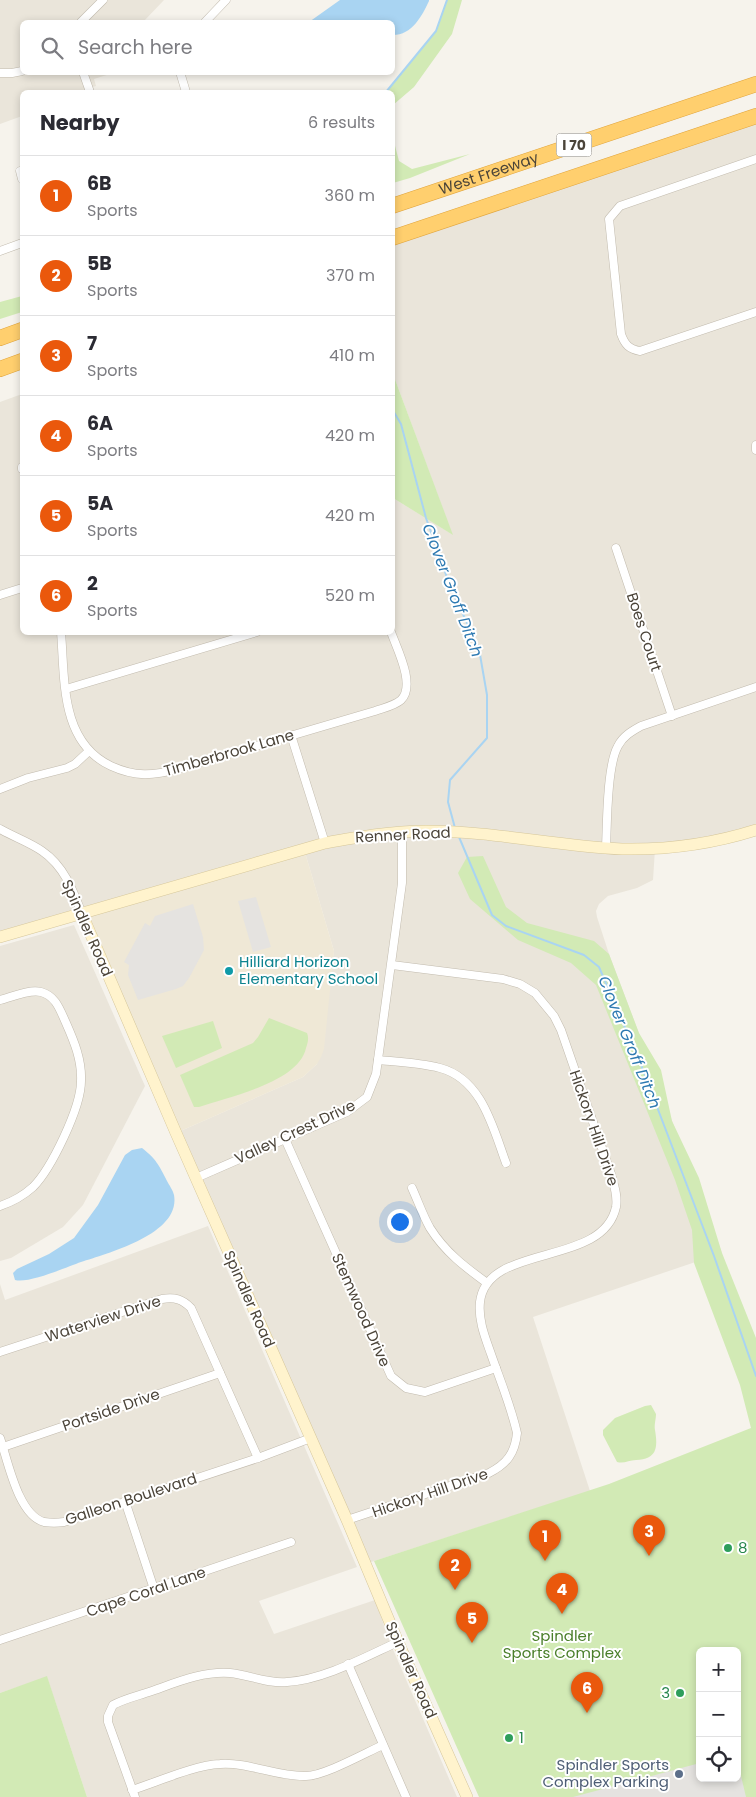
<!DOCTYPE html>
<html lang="en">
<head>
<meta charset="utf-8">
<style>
  body { margin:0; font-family:Poppins,sans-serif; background:#f7f7f7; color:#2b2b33 }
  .controls { position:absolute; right:15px; bottom:15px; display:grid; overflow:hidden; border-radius:8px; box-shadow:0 2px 8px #0003 }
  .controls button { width:45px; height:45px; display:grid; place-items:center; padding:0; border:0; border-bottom:1px solid #e1e1e2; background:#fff; color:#2b2b33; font:25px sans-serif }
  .you { position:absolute; left:399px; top:1221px; width:18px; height:18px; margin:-12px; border:4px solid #fff; border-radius:50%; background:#1a73e8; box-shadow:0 0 0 8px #1a73e833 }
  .badge { display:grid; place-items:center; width:32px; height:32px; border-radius:50%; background:#ea580c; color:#fff; font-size:16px; font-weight:700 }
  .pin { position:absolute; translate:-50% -41px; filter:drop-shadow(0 1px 2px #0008) }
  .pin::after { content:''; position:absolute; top:26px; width:18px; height:15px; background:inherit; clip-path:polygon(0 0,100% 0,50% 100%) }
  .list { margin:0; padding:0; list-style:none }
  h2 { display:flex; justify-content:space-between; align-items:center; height:65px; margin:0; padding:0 20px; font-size:21px }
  h2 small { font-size:16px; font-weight:400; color:#7c7c81 }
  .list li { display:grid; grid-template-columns:32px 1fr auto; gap:15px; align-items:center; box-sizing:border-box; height:80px; padding:0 20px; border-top:1px solid #e1e1e2 }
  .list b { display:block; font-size:19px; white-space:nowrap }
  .list p { margin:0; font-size:16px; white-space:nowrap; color:#7c7c81 }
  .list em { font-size:16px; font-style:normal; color:#7c7c81 }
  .icon { flex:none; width:28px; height:28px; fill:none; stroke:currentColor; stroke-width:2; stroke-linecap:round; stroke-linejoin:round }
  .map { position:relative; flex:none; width:756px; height:1797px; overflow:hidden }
  .search { position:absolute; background:#fff; box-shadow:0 2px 8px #0003; left:20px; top:20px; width:375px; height:55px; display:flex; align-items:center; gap:12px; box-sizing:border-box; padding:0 18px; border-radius:8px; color:#7c7c81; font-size:19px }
  .panel { position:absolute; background:#fff; box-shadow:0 2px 8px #0003; left:20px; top:90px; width:375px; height:545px; border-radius:8px }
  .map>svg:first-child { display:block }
  .residential { fill:#eae5da }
  .education { fill:#efe8d6 }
  .green { fill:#d2eab5; fill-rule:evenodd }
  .parking { fill:#e5e3e0 }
  .water { fill:#a9d4f2 }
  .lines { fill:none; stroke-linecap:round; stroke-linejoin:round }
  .stream { stroke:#a9d4f2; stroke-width:2 }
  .street-casing { stroke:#c2bbae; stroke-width:9 }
  .secondary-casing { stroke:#d6c79b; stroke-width:12 }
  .highway-casing { stroke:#e0a43c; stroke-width:16 }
  .street { stroke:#fff; stroke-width:8 }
  .secondary { stroke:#fff3cd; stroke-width:11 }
  .highway { stroke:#ffcf6e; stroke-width:15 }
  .culture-dot { fill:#0f9aa8; stroke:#fff; stroke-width:2 }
  .leisure-dot { fill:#2e9e5b; stroke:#fff; stroke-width:2 }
  .service-dot { fill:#5c6f8a; stroke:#fff; stroke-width:2 }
  .labels { text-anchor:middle; stroke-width:4; stroke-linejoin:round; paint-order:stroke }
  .shield { fill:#fff; stroke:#817c74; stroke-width:1 }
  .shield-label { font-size:14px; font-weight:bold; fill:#4b4439 }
  .street-label { font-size:15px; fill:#4b4439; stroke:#fff }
  .culture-label { font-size:15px; fill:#0d838f; stroke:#fff; text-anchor:start }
  .leisure-label { font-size:15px; fill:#27864d; stroke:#fff; text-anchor:start }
  .park-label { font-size:15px; fill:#4a7f2a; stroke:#fff }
  .service-label { font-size:15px; fill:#4e5e75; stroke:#fff; text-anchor:end }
  .water-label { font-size:16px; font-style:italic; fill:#2e7ab2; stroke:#fff }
</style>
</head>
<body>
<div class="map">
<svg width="756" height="1797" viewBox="0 0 756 1797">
  <rect width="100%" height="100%" fill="#f6f3ec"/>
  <g class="residential">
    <polygon points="0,0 164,0 143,22 22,22 22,72 113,73 94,79 96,86 76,92 22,92 22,116 0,124"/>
    <polygon points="756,119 756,830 655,849 653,880 637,888 608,896 599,904 596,911 597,917 609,954 722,1253 533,1317 590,1491 365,1564 176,1133 303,1077 317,1064 334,951 304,849 0,937 0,402 22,394 22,632 392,632 393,498 452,534 393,374 393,238"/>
    <polygon points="74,925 145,1086 83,1205 63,1227 11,1258 0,1261 0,946"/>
    <polygon points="208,1226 357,1567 259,1601 274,1634 375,1600 391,1645 457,1797 87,1797 47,1677 0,1693 0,1284 5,1300"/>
  </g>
  <polygon class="education" points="304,849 334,951 324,1049 321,1057 317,1064 303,1077 176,1133 82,914"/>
  <g class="green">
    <polygon points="447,0 462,0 452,34 414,87 393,105 392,92 386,92 436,31"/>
    <polygon points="393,138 399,161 412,169 470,154 410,178 393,183"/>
    <polygon points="22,296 22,312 0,319 0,302"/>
    <polygon points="392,374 393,374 453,535 393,498"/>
    <path d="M483 856 506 907 527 923 594 941 609 954 639 1033 661 1070 672 1121 699 1178 722 1253 756 1338V1797H479L374 1561 609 1484 751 1428 740 1385 694 1263 692 1230 675 1180 596 985 571 963 518 940 470 899 458 873 467 857ZM700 1651H737V1778H700Z"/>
    <path d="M269 1018 307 1033C309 1038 308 1042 306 1048 299 1082 229 1097 199 1107H194L180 1075 253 1043 258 1037Z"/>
    <polygon points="213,1021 222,1048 176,1068 162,1036"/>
    <path d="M651 1405 656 1414C656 1419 654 1425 655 1430 658 1448 657 1459 636 1460 629 1460 624 1464 617 1462L603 1435V1430L615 1418 645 1406Z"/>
    <polygon points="47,1676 87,1797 0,1797 0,1693"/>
  </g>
  <g class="parking">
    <polygon points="256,897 271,947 253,952 238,901"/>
    <polygon points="193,904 203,937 204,950 189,978 183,986 176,989 138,1000 128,975 129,965 124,962 145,923 150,926 155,916"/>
    <polygon points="737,1759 746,1797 573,1797 700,1763 700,1778 737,1778"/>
  </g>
  <g class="water">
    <path d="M340 0H429V1C422 16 412 35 393 35L392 22H309Z"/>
    <path d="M142 1148C156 1159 159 1165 167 1181 169 1185 173 1190 174 1195 181 1234 108 1253 81 1262 67 1267 28 1284 15 1280L13 1273 17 1269 49 1254 74 1238 98 1205 125 1155 132 1150Z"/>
  </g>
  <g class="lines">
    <g class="stream">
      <polyline points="386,92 436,31 447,0"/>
      <polyline points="392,409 401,424 426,518 450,586 479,649 487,695 487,738 450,780 448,802 455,828"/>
      <polyline points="459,837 492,915 506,926 584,955 599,967 641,1065 714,1256 756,1376"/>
    </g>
    <g class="street-casing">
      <g id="street">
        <polyline points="81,22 103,0"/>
        <polyline points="205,22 226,0"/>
        <polyline points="83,72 90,92"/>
        <polyline points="180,72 186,92"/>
        <polyline points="0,73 12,73 22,71"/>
        <path d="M756 159 620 206 609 219 621 334C625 345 629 349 640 351L756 312"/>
        <polyline points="20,171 22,179"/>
        <polyline points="0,251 22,243"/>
        <polyline points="756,445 756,450"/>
        <polyline points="22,467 22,469"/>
        <polyline points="616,548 672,716"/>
        <polyline points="0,595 22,588"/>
        <path d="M61 632C65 680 60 742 111 766 135 777 153 776 178 769L375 711C383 708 394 706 401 700 416 685 397 649 391 632"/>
        <polyline points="66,689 257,632"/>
        <polyline points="291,735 325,843"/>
        <polyline points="0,789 28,778 67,768 75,764 89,751"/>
        <path d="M0 829C14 837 29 842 42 851 64 866 73 890 82 914"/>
        <path d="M606 848C607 824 607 765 618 746 623 736 632 731 641 726L756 687"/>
        <path d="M0 1000C12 997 29 989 41 992 56 996 60 1010 66 1023 74 1041 82 1060 81 1081 81 1108 51 1169 33 1187 23 1196 12 1202 0 1206"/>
        <path d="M378 1060C399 1062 420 1063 440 1068 482 1079 493 1128 506 1163"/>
        <polyline points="285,1139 391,1376 406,1388 425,1392 496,1368"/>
        <polyline points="196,1178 347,1112 367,1097 376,1074 402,883 402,832"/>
        <path d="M412 1188C418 1201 423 1216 430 1228 445 1252 465 1267 487 1283"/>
        <path d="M0 1352 162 1299C175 1297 182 1299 191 1308L258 1458"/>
        <path d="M0 1438C8 1461 18 1515 44 1522 51 1523 57 1523 64 1522L258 1458 311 1438"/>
        <polyline points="3,1447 220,1373"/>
        <polyline points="125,1501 154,1589"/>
        <path d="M347 1520 489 1473C507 1464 515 1453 517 1433 511 1406 500 1380 491 1354 485 1337 478 1320 480 1302 487 1242 603 1268 616 1207 618 1196 614 1185 611 1174L561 1030 554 1016 535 993 520 984 503 979 392 965"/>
        <polyline points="0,1640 291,1542"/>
        <polyline points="348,1664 406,1797"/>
        <path d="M132 1790C157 1782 195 1765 220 1764 249 1762 277 1777 306 1776 324 1776 365 1753 383 1745"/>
        <path d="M135 1797 108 1722V1716L113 1705C124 1699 137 1696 149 1692 175 1683 202 1671 230 1673 249 1675 268 1684 287 1682 323 1680 365 1657 398 1642"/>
      </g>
    </g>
    <g class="secondary-casing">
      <g id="secondary">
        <polyline points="82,914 176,1133 347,1520 398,1642 467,1797"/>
        <path d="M0 937 325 843C358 837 392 831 426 831 492 831 556 846 622 849 668 850 712 844 756 830"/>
      </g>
    </g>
    <g class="highway-casing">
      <g id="highway">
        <path id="s1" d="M392 206 756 84"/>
        <polyline points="392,238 756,116"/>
        <polyline points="0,338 22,330"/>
        <polyline points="0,369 22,361"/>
      </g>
    </g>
    <use href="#street" class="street"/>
    <use href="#secondary" class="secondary"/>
    <use href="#highway" class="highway"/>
  </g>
  <circle class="culture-dot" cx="229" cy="971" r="5"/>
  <g class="leisure-dot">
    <circle cx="728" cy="1548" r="5"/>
    <circle cx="680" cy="1693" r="5"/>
    <circle cx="509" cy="1738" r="5"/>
  </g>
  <circle class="service-dot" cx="679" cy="1774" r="5"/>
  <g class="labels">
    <rect class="shield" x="556.5" y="133.5" width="35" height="23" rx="4"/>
    <g class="shield-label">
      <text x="574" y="150">I 70</text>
    </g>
    <g class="street-label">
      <text dy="5" stroke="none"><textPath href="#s1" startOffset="102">West Freeway</textPath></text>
      <text transform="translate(644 632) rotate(72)" y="5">Boes Court</text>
      <text transform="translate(229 753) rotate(-16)" y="5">Timberbrook Lane</text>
      <text transform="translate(403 835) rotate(-3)" y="5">Renner Road</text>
      <text transform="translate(87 928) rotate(66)" y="5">Spindler Road</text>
      <text transform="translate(594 1128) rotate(71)" y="5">Hickory Hill Drive</text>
      <text transform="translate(295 1132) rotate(-25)" y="5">Valley Crest Drive</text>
      <text transform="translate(249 1299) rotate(66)" y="5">Spindler Road</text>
      <text transform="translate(361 1310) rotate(66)" y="5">Stemwood Drive</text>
      <text transform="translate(103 1319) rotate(-18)" y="5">Waterview Drive</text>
      <text transform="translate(111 1410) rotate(-19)" y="5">Portside Drive</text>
      <text transform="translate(430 1493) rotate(-19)" y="5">Hickory Hill Drive</text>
      <text transform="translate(131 1499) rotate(-18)" y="5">Galleon Boulevard</text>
      <text transform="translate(146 1592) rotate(-19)" y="5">Cape Coral Lane</text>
      <text transform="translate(411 1670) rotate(66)" y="5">Spindler Road</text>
    </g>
    <g class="culture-label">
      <text x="239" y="967">Hilliard Horizon<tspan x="239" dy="17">Elementary School</tspan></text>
    </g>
    <g class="leisure-label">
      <text x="738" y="1553">8</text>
      <text x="670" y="1698" text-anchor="end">3</text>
      <text x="519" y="1743">1</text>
    </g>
    <g class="park-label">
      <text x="562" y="1641">Spindler<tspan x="562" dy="17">Sports Complex</tspan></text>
    </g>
    <g class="service-label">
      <text x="669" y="1770">Spindler Sports<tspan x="669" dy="17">Complex Parking</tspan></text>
    </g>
    <g class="water-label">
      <text transform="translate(453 590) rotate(69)" y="6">Clover Groff Ditch</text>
      <text transform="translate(630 1042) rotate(68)" y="6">Clover Groff Ditch</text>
    </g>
  </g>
</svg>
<div class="controls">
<button>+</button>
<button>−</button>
<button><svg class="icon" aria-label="locate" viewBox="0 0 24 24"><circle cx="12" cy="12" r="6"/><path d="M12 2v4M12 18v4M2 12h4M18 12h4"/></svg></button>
</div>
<div class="you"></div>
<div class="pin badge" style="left:545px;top:1561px">1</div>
<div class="pin badge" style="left:455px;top:1590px">2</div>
<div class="pin badge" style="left:649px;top:1556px">3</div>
<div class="pin badge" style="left:562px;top:1614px">4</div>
<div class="pin badge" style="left:472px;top:1643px">5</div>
<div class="pin badge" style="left:587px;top:1713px">6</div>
<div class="search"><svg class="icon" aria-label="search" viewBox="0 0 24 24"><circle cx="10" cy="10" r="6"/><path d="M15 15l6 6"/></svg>Search here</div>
<section class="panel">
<h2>Nearby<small>6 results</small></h2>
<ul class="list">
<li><span class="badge">1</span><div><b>6B</b><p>Sports</p></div><em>360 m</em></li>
<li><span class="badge">2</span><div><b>5B</b><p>Sports</p></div><em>370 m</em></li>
<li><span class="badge">3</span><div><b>7</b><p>Sports</p></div><em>410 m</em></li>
<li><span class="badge">4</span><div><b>6A</b><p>Sports</p></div><em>420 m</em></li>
<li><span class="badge">5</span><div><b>5A</b><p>Sports</p></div><em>420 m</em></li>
<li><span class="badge">6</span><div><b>2</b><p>Sports</p></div><em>520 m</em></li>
</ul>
</section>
</div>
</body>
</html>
